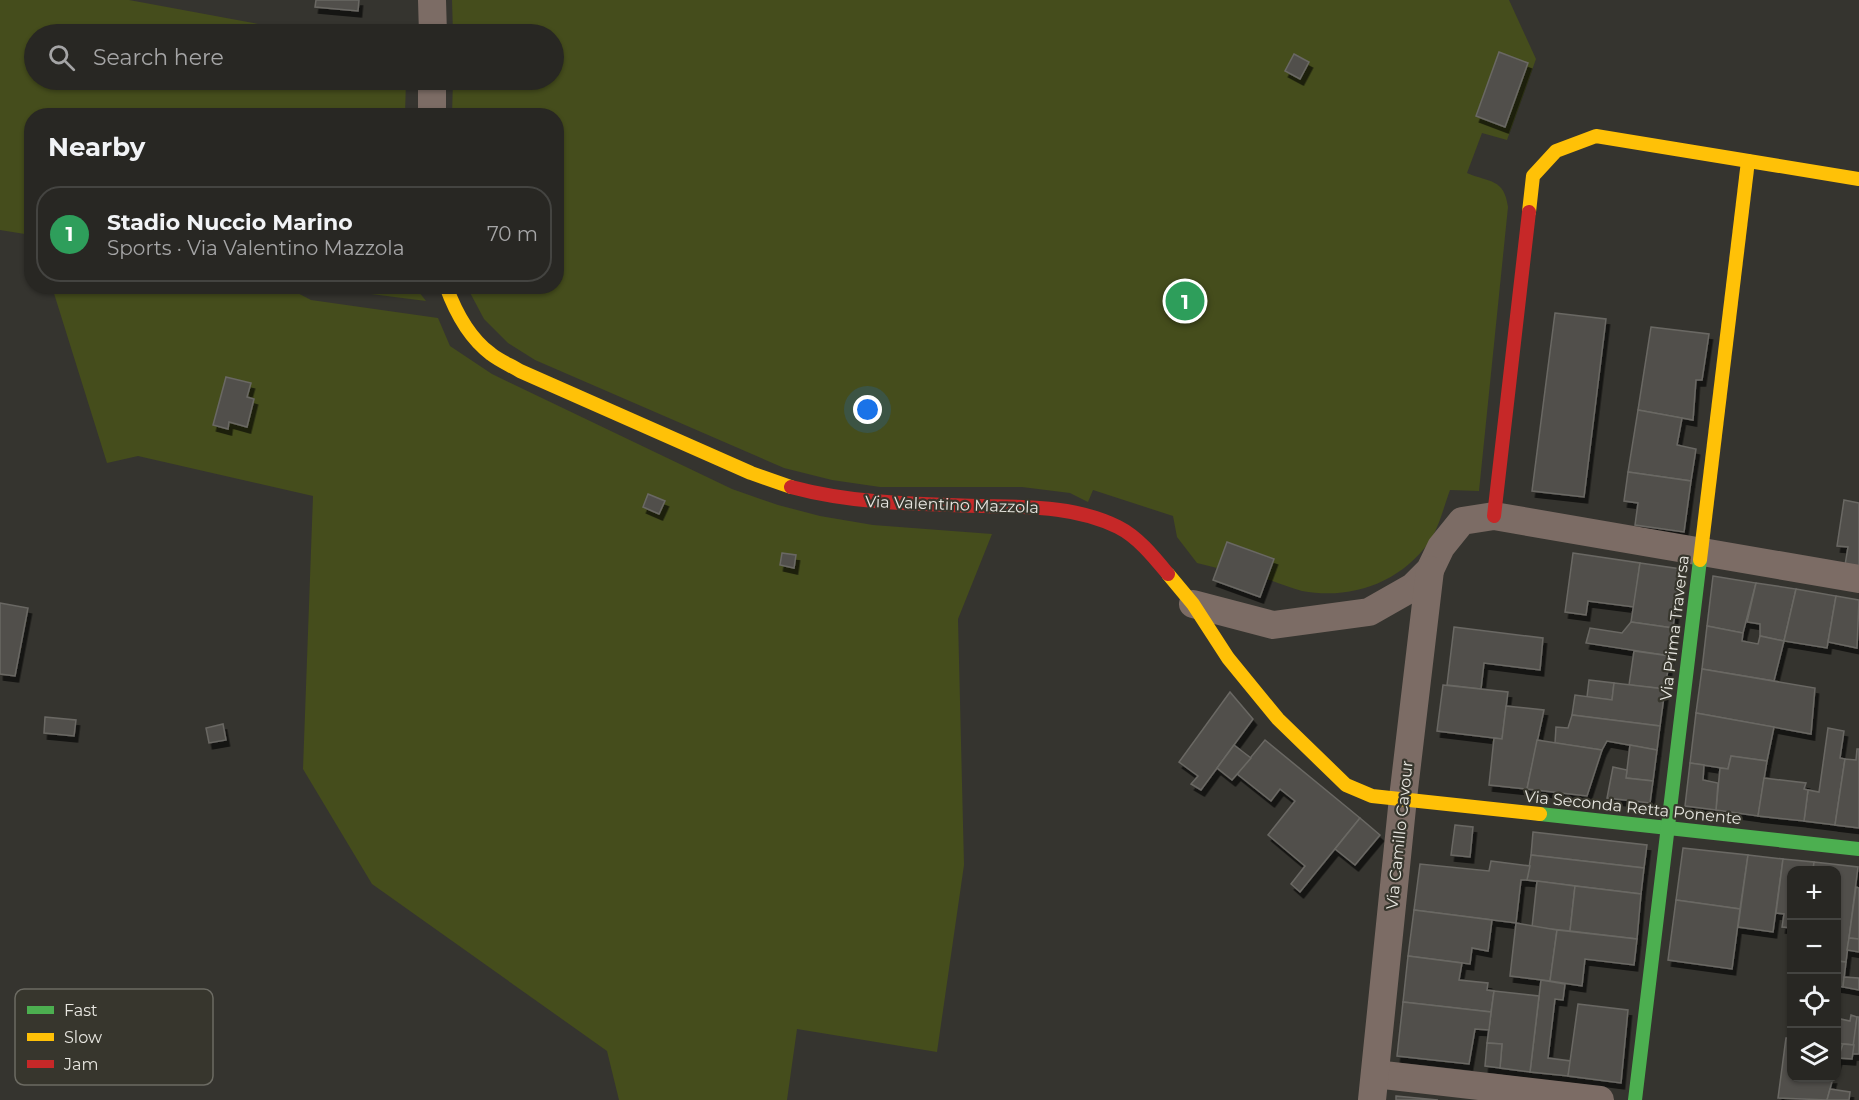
<!DOCTYPE html>
<html lang="en">
<head>
<meta charset="utf-8">
<style>
  body { margin:0; font-family:Montserrat,sans-serif; background:#343330; color:#f1f3f6 }
  .controls { position:absolute; right:18px; bottom:18px; display:grid; overflow:hidden; border-radius:12px; box-shadow:0 2px 4px #0004 }
  .controls button { width:54px; height:54px; display:grid; place-items:center; padding:0; border:0; border-bottom:2px solid #444441; background:#282723; color:#f1f3f6; font:30px sans-serif }
  .you { position:absolute; left:868px; top:410px; width:21px; height:21px; margin:-15px; border:4px solid #fff; border-radius:50%; background:#1a73e8; box-shadow:0 0 0 9px #1a73e833 }
  .badge { display:grid; place-items:center; width:39px; height:39px; border-radius:50%; background:#a9a8a3; color:#fff; font-size:20px; font-weight:700 }
  .pin { position:absolute; translate:-50% -50%; border:3px solid #fff; box-shadow:0 2px 6px #0006 }
  .list { margin:0; padding:0; list-style:none }
  h2 { display:flex; justify-content:space-between; align-items:center; height:78px; margin:0; padding:0 24px; font-size:26px }
  h2 small { font-size:20px; font-weight:400; color:#a5a5a6 }
  .list li { display:grid; grid-template-columns:39px 1fr auto; gap:18px; align-items:center; box-sizing:border-box; height:96px; margin:0 12px 12px; padding:0 12px; border:2px solid #444441; border-radius:24px }
  .list b { display:block; font-size:22px; white-space:nowrap }
  .list p { margin:0; font-size:20px; white-space:nowrap; color:#a5a5a6 }
  .list em { font-size:20px; font-style:normal; color:#a5a5a6 }
  .icon { flex:none; width:33px; height:33px; fill:none; stroke:currentColor; stroke-width:2; stroke-linecap:round; stroke-linejoin:round }
  .map { position:relative; flex:none; width:1859px; height:1100px; overflow:hidden }
  .search { position:absolute; background:#282723; box-shadow:0 2px 4px #0004; left:24px; top:24px; width:540px; height:66px; display:flex; align-items:center; gap:15px; box-sizing:border-box; padding:0 21px; border-radius:33px; color:#a5a5a6; font-size:22px }
  .panel { position:absolute; background:#282723; box-shadow:0 2px 4px #0004; left:24px; top:108px; width:540px; height:186px; border-radius:24px }
  .map>svg:first-child { display:block }
  .green { fill:#454d1c }
  .building { fill:#51504b; stroke:#6a6864; stroke-width:1.5; filter:url(#shadow) }
  .lines { fill:none; stroke-linecap:round; stroke-linejoin:round }
  .street { stroke:#7c6c65; stroke-width:28 }
  .fast { stroke:#4caf50; stroke-width:14 }
  .slow { stroke:#ffc107; stroke-width:14 }
  .jam { stroke:#c62828; stroke-width:14 }
  .labels { text-anchor:middle; stroke-width:4.5; stroke-linejoin:round; paint-order:stroke }
  .street-label { font-size:16px; fill:#e8e7e1; stroke:#37362d }
  .key { fill:#37362d; stroke:#6c6b63; stroke-width:1.5 }
  .key-label { font-size:16px; fill:#e8e7e1 }
</style>
</head>
<body>
<div class="map">
<svg width="1859" height="1100" viewBox="0 0 1859 1100">
  <defs>
    <filter id="shadow"><feDropShadow dx="3.5" dy="6" stdDeviation="0" flood-color="#0009"/></filter>
  </defs>
  <rect width="100%" height="100%" fill="#35342f"/>
  <g class="green">
    <polygon points="0,0 129,0 312,34 34,34 34,80 406,80 405,115 32,116 31,235 0,230"/>
    <path d="M452 0H1509L1536 59 1507 140 1482 133 1467 173C1490 183 1504 178 1508 207L1479 491 1450 490C1444 506 1439 528 1429 542 1400 583 1351 600 1302 591 1290 588 1278 583 1267 579L1260 597 1213 580 1217 568 1197 563 1177 537 1173 516 1093 490 1088 502 1070 493 1022 487H880L832 480 784 468 535 360 508 343 484 319 467 287 556 286V116L452 115 453 80H554V34H453Z"/>
    <polygon points="52,287 286,287 311,300 438,318 450,346 492,374 732,489 778,505 820,516 873,525 992,534 958,619 964,865 937,1052 797,1029 787,1100 619,1100 607,1051 372,884 303,769 313,496 138,456 107,463"/>
    <polygon points="316,287 415,287 426,301"/>
  </g>
  <g class="building">
    <polygon points="316,0 359,0 358,11 315,7"/>
    <polygon points="1499,52 1528,63 1505,127 1476,116"/>
    <polygon points="1294,54 1309,62 1300,79 1285,71"/>
    <polygon points="1555,313 1606,319 1584,497 1532,491"/>
    <polygon points="1651,327 1709,334 1702,380 1696,380 1693,420 1638,410"/>
    <polygon points="226,377 251,383 247,397 254,399 247,427 229,422 228,429 213,425"/>
    <polygon points="1638,410 1682,418 1677,445 1696,449 1691,481 1628,472"/>
    <polygon points="1628,472 1691,481 1684,532 1635,525 1638,503 1624,501"/>
    <polygon points="648,494 665,501 659,514 643,507"/>
    <polygon points="1844,500 1859,503 1859,567 1845,565 1848,547 1837,546"/>
    <polygon points="1227,542 1274,559 1260,597 1213,580"/>
    <polygon points="782,553 796,555 794,568 780,565"/>
    <polygon points="1573,553 1640,563 1634,607 1588,601 1586,615 1565,612"/>
    <polygon points="1640,563 1681,569 1673,628 1631,622"/>
    <polygon points="1713,576 1756,583 1743,633 1707,626"/>
    <polygon points="1756,583 1796,589 1784,641 1760,636 1760,624 1747,622"/>
    <polygon points="1796,589 1836,596 1827,648 1784,641"/>
    <polygon points="1836,596 1859,600 1857,648 1828,642"/>
    <polygon points="0,603 28,608 15,676 0,674"/>
    <polygon points="1631,622 1673,628 1670,656 1586,643 1590,628 1622,633"/>
    <polygon points="1707,626 1743,633 1742,641 1758,644 1760,636 1784,641 1774,681 1702,669"/>
    <polygon points="1454,627 1543,638 1540,670 1484,663 1481,689 1447,685"/>
    <polygon points="1634,651 1670,656 1665,689 1629,685"/>
    <polygon points="1702,669 1815,688 1811,734 1696,713"/>
    <polygon points="1589,680 1614,683 1612,700 1587,697"/>
    <polygon points="1614,683 1665,689 1660,726 1572,715 1575,695 1612,700"/>
    <polygon points="1443,685 1508,692 1502,739 1437,731"/>
    <polygon points="1230,692 1253,719 1201,790 1191,784 1198,776 1179,762"/>
    <polygon points="1506,706 1544,710 1527,789 1489,785 1494,738 1502,739"/>
    <polygon points="1696,713 1774,727 1767,761 1731,756 1728,769 1690,763"/>
    <polygon points="1572,715 1660,726 1657,750 1607,741 1602,750 1555,743 1556,727 1568,728"/>
    <polygon points="45,717 76,720 74,736 44,733"/>
    <polygon points="223,724 226,740 209,743 206,728"/>
    <polygon points="1828,728 1844,731 1840,758 1845,759 1835,825 1804,821 1808,790 1819,792"/>
    <polygon points="1265,740 1360,818 1300,892 1291,884 1305,866 1268,835 1295,801 1280,789 1271,801 1237,774"/>
    <polygon points="1537,740 1602,750 1587,796 1527,789"/>
    <polygon points="1234,745 1251,758 1232,780 1217,768"/>
    <polygon points="1630,745 1657,750 1653,781 1626,778"/>
    <polygon points="1857,749 1859,749 1859,828 1835,825 1845,759 1856,760"/>
    <polygon points="1731,756 1767,761 1758,816 1716,810 1720,768 1728,769"/>
    <polygon points="1690,763 1704,765 1703,780 1718,783 1716,810 1685,806"/>
    <polygon points="1613,767 1627,770 1626,778 1653,781 1650,803 1607,798"/>
    <polygon points="1764,778 1806,783 1804,789 1808,790 1804,821 1758,816"/>
    <polygon points="1360,818 1380,835 1355,865 1335,849"/>
    <polygon points="1455,825 1473,827 1470,857 1451,855"/>
    <polygon points="1533,832 1647,845 1644,868 1531,855"/>
    <polygon points="1683,848 1748,855 1740,909 1676,900"/>
    <polygon points="1531,855 1644,868 1641,894 1527,880"/>
    <polygon points="1748,855 1783,859 1773,932 1738,927"/>
    <polygon points="1783,859 1814,862 1813,870 1792,870 1792,928 1782,927 1784,914 1776,913"/>
    <polygon points="1491,861 1530,866 1527,880 1521,880 1516,923 1414,910 1420,864 1489,871"/>
    <polygon points="1814,862 1858,867 1846,962 1836,961 1836,870 1813,870"/>
    <polygon points="1537,881 1575,886 1570,931 1532,927"/>
    <polygon points="1575,886 1641,894 1637,939 1570,931"/>
    <polygon points="1856,887 1859,888 1859,939 1849,938"/>
    <polygon points="1676,900 1740,909 1732,969 1668,960"/>
    <polygon points="1414,910 1492,920 1488,951 1472,948 1470,964 1408,956"/>
    <polygon points="1516,923 1557,930 1550,981 1510,976"/>
    <polygon points="1557,930 1637,939 1634,965 1585,959 1582,986 1550,981"/>
    <polygon points="1849,938 1859,939 1859,952 1847,950"/>
    <polygon points="1408,956 1462,963 1459,980 1488,983 1487,990 1494,991 1491,1012 1403,1002"/>
    <polygon points="1836,961 1846,962 1843,987 1836,986"/>
    <polygon points="1844,977 1859,978 1859,990 1843,987"/>
    <polygon points="1541,980 1565,984 1563,1000 1555,999 1548,1058 1571,1061 1568,1076 1530,1072"/>
    <polygon points="1494,991 1539,996 1530,1072 1500,1068 1502,1044 1487,1043"/>
    <polygon points="1403,1002 1491,1012 1489,1030 1475,1029 1469,1064 1397,1056"/>
    <polygon points="1578,1004 1628,1010 1621,1083 1568,1076"/>
    <polygon points="1851,1015 1857,1017 1854,1045 1836,1043 1836,1018 1850,1021"/>
    <polygon points="1857,1017 1859,1017 1859,1054 1852,1054"/>
    <polygon points="1786,1038 1792,1038 1792,1078 1833,1078 1827,1100 1778,1098"/>
    <polygon points="1487,1043 1502,1044 1500,1068 1485,1066"/>
    <polygon points="1836,1043 1843,1044 1836,1065"/>
    <polygon points="1843,1044 1854,1045 1852,1059 1838,1058"/>
    <polygon points="1830,1089 1850,1092 1849,1100 1827,1100"/>
    <polygon points="1396,1096 1438,1100 1396,1100"/>
  </g>
  <g class="lines">
    <g class="street">
      <polyline points="432,0 433,34"/>
      <polyline points="432,116 432,80"/>
      <polyline points="1193,604 1273,625 1369,612 1413,587 1430,570 1441,547 1462,521 1494,516 1859,579"/>
      <polyline points="1375,1074 1600,1100"/>
      <polyline points="1372,1100 1403,798 1430,570"/>
    </g>
    <g class="fast">
      <polyline points="1540,814 1859,849"/>
      <polyline points="1635,1100 1700,560"/>
    </g>
    <g class="slow">
      <polyline points="1529,212 1533,176 1556,151 1596,136 1859,179"/>
      <path d="M446 286C455 311 468 337 491 354 500 361 510 365 520 371L751 473 791 487"/>
      <polyline points="1700,560 1748,161"/>
      <polyline points="1168,574 1193,604 1228,658 1278,719 1346,785 1372,796 1540,814"/>
    </g>
    <g class="jam">
      <path d="M791 487C854 504 918 504 983 506 1028 507 1076 506 1118 527 1138 537 1154 557 1168 574"/>
      <polyline points="1494,516 1529,212"/>
    </g>
  </g>
  <g class="labels">
    <g class="street-label">
      <text transform="translate(952 504) rotate(2)" y="6">Via Valentino Mazzola</text>
      <text transform="translate(1674 628) rotate(-83)" y="6">Via Prima Traversa</text>
      <text transform="translate(1633 807) rotate(6)" y="6">Via Seconda Retta Ponente</text>
      <text transform="translate(1399 835) rotate(-84)" y="6">Via Camillo Cavour</text>
    </g>
  </g>
  <rect x="15" y="989" width="198" height="96" rx="9" class="key"/>
  <rect x="27" y="1006" width="27" height="8" fill="#4caf50"/>
  <rect x="27" y="1033" width="27" height="8" fill="#ffc107"/>
  <rect x="27" y="1060" width="27" height="8" fill="#c62828"/>
  <g class="key-label">
    <text x="64" y="1016">Fast</text>
    <text x="64" y="1043">Slow</text>
    <text x="64" y="1070">Jam</text>
  </g>
</svg>
<div class="controls">
<button>+</button>
<button>−</button>
<button><svg class="icon" aria-label="locate" viewBox="0 0 24 24"><circle cx="12" cy="12" r="6"/><path d="M12 2v4M12 18v4M2 12h4M18 12h4"/></svg></button>
<button><svg class="icon" aria-label="layers" viewBox="0 0 24 24"><path d="M12 4l9 5-9 5-9-5zM3 14l9 5 9-5"/></svg></button>
</div>
<div class="you"></div>
<div class="pin badge" style="left:1185px;top:301px;background:#2e9e5b">1</div>
<div class="search"><svg class="icon" aria-label="search" viewBox="0 0 24 24"><circle cx="10" cy="10" r="6"/><path d="M15 15l6 6"/></svg>Search here</div>
<section class="panel">
<h2>Nearby<small></small></h2>
<ul class="list">
<li><span class="badge" style="background:#2e9e5b">1</span><div><b>Stadio Nuccio Marino</b><p>Sports · Via Valentino Mazzola</p></div><em>70 m</em></li>
</ul>
</section>
</div>
</body>
</html>
